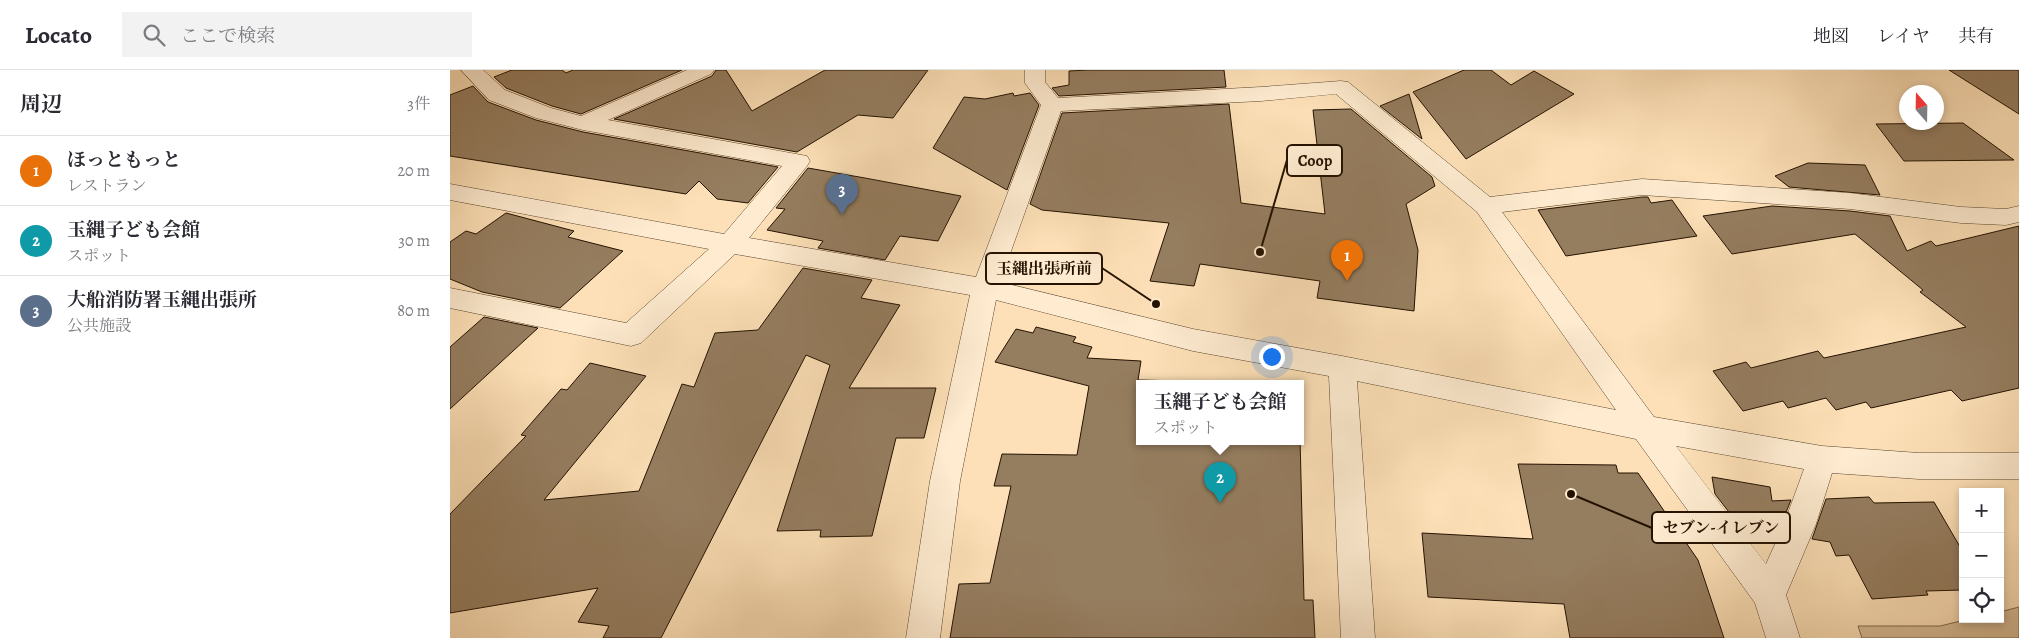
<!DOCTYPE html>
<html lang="ja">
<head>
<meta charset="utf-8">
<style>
  body { margin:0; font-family:Alegreya,"Noto Serif JP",serif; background:#f2f2f3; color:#2b2b33 }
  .controls { position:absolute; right:15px; bottom:15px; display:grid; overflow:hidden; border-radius:0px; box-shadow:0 2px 8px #0003 }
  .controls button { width:45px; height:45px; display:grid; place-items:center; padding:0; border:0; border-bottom:1px solid #e1e1e2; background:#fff; color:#2b2b33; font:25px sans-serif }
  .compass { position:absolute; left:1449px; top:15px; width:45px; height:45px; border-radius:50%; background:#fff; box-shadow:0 2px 8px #0003; rotate:340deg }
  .you { position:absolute; left:821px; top:286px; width:18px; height:18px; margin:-12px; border:4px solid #fff; border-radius:50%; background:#1a73e8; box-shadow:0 0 0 8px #1a73e833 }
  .badge { display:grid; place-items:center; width:32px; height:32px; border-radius:50%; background:#8f2418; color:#fff; font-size:16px; font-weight:700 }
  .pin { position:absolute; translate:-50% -41px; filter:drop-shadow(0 1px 2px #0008) }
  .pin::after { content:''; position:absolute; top:26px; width:18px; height:15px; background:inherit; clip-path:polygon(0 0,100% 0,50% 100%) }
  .popup { position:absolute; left:686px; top:310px; width:168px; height:65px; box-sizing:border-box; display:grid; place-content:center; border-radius:0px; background:#fff; filter:drop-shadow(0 1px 4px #0005); font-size:16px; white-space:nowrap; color:#7c7c81 }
  .popup b { font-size:19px; color:#2b2b33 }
  .popup::after { content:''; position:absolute; left:50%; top:100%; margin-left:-10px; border:10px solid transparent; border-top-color:#fff }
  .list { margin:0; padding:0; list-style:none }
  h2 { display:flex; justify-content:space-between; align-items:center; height:65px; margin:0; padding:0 20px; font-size:21px }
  h2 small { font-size:16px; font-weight:400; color:#7c7c81 }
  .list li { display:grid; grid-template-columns:32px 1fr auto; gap:15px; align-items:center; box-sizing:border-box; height:70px; padding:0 20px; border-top:1px solid #e1e1e2 }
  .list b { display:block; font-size:19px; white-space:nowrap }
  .list p { margin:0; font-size:16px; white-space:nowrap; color:#7c7c81 }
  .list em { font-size:16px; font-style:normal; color:#7c7c81 }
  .icon { flex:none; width:28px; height:28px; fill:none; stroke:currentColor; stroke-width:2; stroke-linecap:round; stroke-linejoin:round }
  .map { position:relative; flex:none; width:1569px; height:568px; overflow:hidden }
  header { display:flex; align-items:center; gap:30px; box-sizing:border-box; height:70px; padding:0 25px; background:#fff; border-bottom:1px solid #e1e1e2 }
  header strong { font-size:24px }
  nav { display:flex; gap:28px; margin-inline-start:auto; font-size:18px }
  .search { width:350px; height:45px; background:#f2f2f3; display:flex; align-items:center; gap:12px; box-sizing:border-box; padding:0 18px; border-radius:0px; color:#7c7c81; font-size:19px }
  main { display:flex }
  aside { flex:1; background:#fff }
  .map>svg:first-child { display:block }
  .green { fill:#d8bd98; stroke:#7e684c }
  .building { fill:#957d5f; stroke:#241200 }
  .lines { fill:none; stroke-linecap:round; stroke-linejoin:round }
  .minor-casing { stroke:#5a462e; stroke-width:1 }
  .minor { fill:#feebd0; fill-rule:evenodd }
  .leader { fill:none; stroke:#241200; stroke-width:2 }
  .callout-dot { fill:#241200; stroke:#feebd0; stroke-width:2 }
  .callout { fill:#feebd0; stroke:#241200; stroke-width:2 }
  .callout-label { font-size:16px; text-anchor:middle; font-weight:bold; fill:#241200 }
</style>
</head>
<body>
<header>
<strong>Locato</strong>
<div class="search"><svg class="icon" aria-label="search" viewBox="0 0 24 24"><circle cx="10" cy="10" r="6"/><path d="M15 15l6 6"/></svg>ここで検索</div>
<nav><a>地図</a><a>レイヤ</a><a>共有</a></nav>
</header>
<main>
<aside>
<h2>周辺<small>3件</small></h2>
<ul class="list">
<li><span class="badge" style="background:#e8710a">1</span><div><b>ほっともっと</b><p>レストラン</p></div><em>20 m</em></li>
<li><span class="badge" style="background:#0f9aa8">2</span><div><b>玉縄子ども会館</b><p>スポット</p></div><em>30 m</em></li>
<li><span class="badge" style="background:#5c6f8a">3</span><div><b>大船消防署玉縄出張所</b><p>公共施設</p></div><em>80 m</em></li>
</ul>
</aside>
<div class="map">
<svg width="1569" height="568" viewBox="0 0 1569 568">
  <rect width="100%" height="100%" fill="#fde0b7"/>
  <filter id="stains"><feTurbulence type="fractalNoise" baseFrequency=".004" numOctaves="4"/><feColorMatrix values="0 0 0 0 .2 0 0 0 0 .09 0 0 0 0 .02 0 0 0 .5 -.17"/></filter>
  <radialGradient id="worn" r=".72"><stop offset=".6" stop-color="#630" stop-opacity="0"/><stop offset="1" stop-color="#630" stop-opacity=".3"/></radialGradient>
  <polygon class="green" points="1569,537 1569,568 1412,568 1408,556 1490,556 1519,549 1550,549 1550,542"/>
  <g class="building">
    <polygon points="62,0 112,0 116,3 123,0 232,0 131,44 102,36 56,18 44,7"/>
    <polygon points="266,0 276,0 302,41 375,0 478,0 443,48 408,45 347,82 164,49 262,6"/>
    <polygon points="638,0 774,0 776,17 609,26 602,18 619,15 619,1"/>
    <polygon points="1014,0 1041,0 1061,15 1084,1 1124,24 1016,89 963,22"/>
    <polygon points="1499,0 1569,0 1569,44"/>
    <polygon points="23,16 38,32 86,50 133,62 328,97 298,133 267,129 249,111 236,124 0,86 0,25"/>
    <polygon points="563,23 564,26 580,23 589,35 557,120 483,78 514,27 535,29"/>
    <polygon points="959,24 972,69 930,36"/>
    <polygon points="779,34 791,133 875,144 863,40 901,39 982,107 985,116 956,134 968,180 964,241 867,228 870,211 750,194 744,216 700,211 719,153 592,140 580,134 612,43"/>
    <polygon points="1513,53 1564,90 1454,91 1426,54"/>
    <polygon points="1358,93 1415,95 1430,125 1339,117 1325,106"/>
    <polygon points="358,98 415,108 511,126 488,171 450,166 435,190 368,178 373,171 317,160 335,139 326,138"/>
    <polygon points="1192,127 1198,127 1201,133 1222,130 1247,166 1116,186 1088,140"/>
    <polygon points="1322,136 1400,141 1440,146 1457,181 1481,171 1486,176 1569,156 1569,318 1512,331 1501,320 1421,338 1416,332 1386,340 1376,328 1338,338 1333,331 1293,341 1263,301 1296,292 1301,298 1368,281 1374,288 1516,257 1470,222 1473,220 1405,164 1282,184 1253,146"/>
    <polygon points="56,143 124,161 118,167 173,181 110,238 32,222 0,209 0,172 16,161 26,164"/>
    <polygon points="353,198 422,210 411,228 450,235 399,318 486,318 474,368 446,368 422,466 370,467 371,460 327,461 380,295 356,285 211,568 153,568 159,556 128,552 148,518 0,543 0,444 76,366 71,365 111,319 117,320 140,293 196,306 94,430 189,421 232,314 244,317 265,263 308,260"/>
    <polygon points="34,247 88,258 0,339 0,277"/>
    <polygon points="586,257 626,267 623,272 642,277 637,288 691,291 688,310 781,312 789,314 690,314 690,372 850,372 850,368 854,530 863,530 865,568 500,568 509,514 540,513 561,416 544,416 552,384 627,385 639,316 545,292 566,259 583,263"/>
    <polygon points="1068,394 1166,395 1168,403 1188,403 1248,490 1274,568 1120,568 1114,534 978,527 972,463 1083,469"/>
    <polygon points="1262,407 1320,417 1322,431 1341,430 1328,462 1289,455 1265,424"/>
    <polygon points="1419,427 1424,433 1484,432 1513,482 1513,520 1476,521 1478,525 1422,529 1399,485 1386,486 1380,472 1362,469 1376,429"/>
  </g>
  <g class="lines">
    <g class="minor-casing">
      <path id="minor" d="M11 0H33L55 20 101 38 131 46 237 0H264L261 4 158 50 357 86 360 91 357 96 299 168 526 207 591 35 575 13V0H595V12L608 28 811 17 891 11 898 12 1040 127 1192 109 1400 123 1511 137 1556 139 1569 136V152L1556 155 1511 153 1400 139 1192 125 1052 142 1204 347 1372 376 1469 383H1569V409H1469L1382 403 1366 454 1336 525 1350 568H1316L1305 533 1186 369 907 311 925 568H891L879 306 743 281 546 230 510 411 490 568H456L480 411 520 225 285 184 191 273 181 276 0 238V218L176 253 259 179 0 130V114L274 164 332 96 133 60 86 48 39 30ZM886 24 1027 142 1166 340 892 286 743 259 550 212 611 41 811 31ZM1226 376 1354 399 1334 454 1316 494Z"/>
    </g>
    <use href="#minor" class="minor"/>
  </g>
  <path class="leader" d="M810 182L837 90M706 234L652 198M1121 424L1202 458"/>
  <g class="callout-dot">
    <circle cx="810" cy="182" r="5"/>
    <circle cx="706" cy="234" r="5"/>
    <circle cx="1121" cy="424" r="5"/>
  </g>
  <g class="callout">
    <rect x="837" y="75" width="55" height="31" rx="5"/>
    <rect x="536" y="183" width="116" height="31" rx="5"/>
    <rect x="1202" y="442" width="138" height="31" rx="5"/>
  </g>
  <g class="callout-label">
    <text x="865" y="96">Coop</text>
    <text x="594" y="204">玉縄出張所前</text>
    <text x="1271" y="463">セブン-イレブン</text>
  </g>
  <rect width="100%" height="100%" filter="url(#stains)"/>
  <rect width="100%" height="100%" fill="url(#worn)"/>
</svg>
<div class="controls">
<button>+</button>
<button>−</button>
<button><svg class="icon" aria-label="locate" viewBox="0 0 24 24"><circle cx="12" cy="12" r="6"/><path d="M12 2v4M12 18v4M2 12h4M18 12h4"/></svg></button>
</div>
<svg class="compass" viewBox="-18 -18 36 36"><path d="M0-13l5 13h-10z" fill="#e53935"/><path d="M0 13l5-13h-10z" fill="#7c7c81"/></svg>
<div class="you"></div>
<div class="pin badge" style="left:897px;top:211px;background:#e8710a">1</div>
<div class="pin badge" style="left:770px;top:433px;background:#0f9aa8">2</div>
<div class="popup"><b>玉縄子ども会館</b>スポット</div>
<div class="pin badge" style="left:392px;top:145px;background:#5c6f8a">3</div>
</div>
</main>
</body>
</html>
